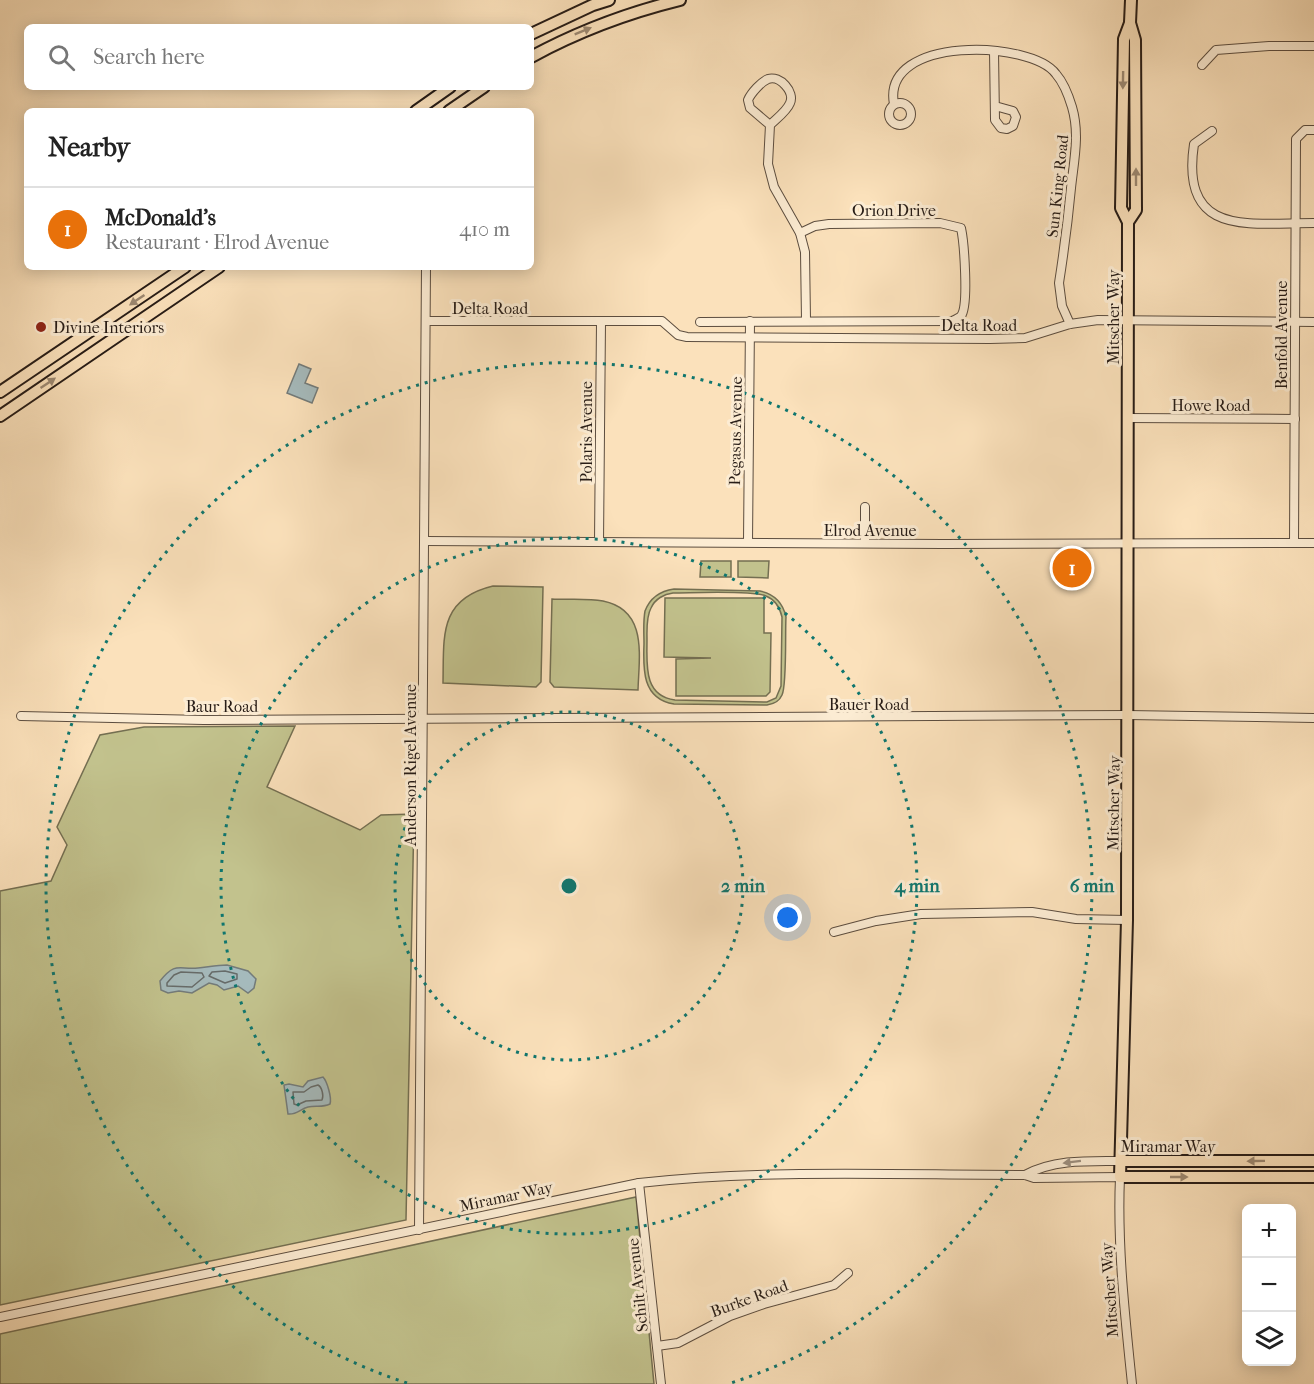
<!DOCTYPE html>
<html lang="en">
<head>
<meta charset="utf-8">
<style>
  body { margin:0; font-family:"IM FELL French Canon",serif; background:#f6f6f6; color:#222 }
  .controls { position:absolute; right:18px; bottom:18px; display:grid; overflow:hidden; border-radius:9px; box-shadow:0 3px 15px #0003 }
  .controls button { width:54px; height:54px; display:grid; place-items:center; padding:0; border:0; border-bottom:2px solid #e0e0e0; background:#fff; color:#222; font:30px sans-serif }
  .you { position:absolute; left:788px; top:918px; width:21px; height:21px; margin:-15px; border:4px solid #fff; border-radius:50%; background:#1a73e8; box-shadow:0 0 0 9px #1a73e833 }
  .badge { display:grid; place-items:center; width:39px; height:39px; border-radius:50%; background:#ea580c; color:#fff; font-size:20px; font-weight:700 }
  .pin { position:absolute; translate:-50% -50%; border:3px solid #fff; box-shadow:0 2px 6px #0006 }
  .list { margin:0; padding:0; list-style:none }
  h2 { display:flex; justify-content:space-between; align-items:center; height:78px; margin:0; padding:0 24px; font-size:26px }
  h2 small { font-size:20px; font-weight:400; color:#767676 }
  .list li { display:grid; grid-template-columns:39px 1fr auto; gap:18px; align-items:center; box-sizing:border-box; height:84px; padding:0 24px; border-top:2px solid #e0e0e0 }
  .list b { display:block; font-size:22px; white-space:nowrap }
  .list p { margin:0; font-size:20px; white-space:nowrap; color:#767676 }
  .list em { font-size:20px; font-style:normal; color:#767676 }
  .icon { flex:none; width:33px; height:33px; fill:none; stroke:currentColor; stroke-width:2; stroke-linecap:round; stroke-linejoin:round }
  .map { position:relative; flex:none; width:1314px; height:1384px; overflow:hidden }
  .search { position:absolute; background:#fff; box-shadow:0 3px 15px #0003; left:24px; top:24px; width:510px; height:66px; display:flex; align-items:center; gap:15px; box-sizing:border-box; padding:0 21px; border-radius:9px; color:#767676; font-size:22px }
  .panel { position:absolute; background:#fff; box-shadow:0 3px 15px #0003; left:24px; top:108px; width:510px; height:162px; border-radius:9px }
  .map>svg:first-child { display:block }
  .green { fill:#c2c28d; stroke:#746f52; stroke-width:1.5; fill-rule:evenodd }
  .water { fill:#a5babc; stroke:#737b7a; stroke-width:1.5 }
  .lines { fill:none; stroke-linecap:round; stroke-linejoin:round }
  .shore { stroke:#666b69; stroke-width:1.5 }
  .minor-casing { stroke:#5c4d3f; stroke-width:10 }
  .major-casing { stroke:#271c16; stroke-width:14 }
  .minor { stroke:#fcecd3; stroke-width:8 }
  .major { stroke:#fbe1bb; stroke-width:10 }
  .oneway { fill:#9c8871 }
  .oneway2 { fill:#9c8e7e }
  .ring { fill:none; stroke:#0f766e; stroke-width:3; stroke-dasharray:3 6 }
  .poi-dot { fill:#8f2418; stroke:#fcecd3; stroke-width:2 }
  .labels { text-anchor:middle; stroke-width:6; stroke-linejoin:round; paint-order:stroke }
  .street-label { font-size:16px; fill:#271c16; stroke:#fcecd3 }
  .poi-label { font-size:16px; fill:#271c16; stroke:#fcecd3; text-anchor:start }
  .centre { fill:#0f766e; stroke:#fcecd3; stroke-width:3 }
  .ring-label { font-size:18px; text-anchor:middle; font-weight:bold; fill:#0f766e; stroke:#fcecd3; stroke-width:6; stroke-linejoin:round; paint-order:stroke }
</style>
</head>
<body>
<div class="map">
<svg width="1314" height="1384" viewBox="0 0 1314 1384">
  <rect width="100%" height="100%" fill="#fbe1bb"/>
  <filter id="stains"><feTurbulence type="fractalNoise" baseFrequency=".00333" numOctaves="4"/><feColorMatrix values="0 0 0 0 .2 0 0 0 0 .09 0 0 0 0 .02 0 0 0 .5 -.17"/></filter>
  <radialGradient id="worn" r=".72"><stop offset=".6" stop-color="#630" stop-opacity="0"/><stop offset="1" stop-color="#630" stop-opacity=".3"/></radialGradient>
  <g class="green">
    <polygon points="701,561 731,561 731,577 700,577"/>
    <polygon points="738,561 769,561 768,578 738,577"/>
    <path d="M493 586 543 587 541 682 536 687 443 683C444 637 438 599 493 586Z"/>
    <path d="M674 589 760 591C774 594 783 603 786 617 785 632 787 685 782 695 779 702 774 704 767 705L674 704C642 699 643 669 644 644 644 633 643 622 645 611 650 598 660 591 674 589ZM673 593C692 593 752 590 766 596 776 600 780 608 782 617L781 686 776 698 767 702 675 700C643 696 647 664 647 640 647 630 646 617 651 608 655 599 664 594 673 593Z"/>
    <polygon points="665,598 764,598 764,633 771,633 770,692 766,696 676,696 676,659 711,658 664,657"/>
    <path d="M552 599C568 600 587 598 603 601 648 610 639 656 638 690L554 687 550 682Z"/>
    <polygon points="295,726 267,787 360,830 381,815 414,814 406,1220 0,1305 0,891 51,881 67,845 57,827 100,735 144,727"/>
    <polygon points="636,1197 654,1384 0,1384 0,1334"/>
  </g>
  <g class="water">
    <polygon points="299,364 311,369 305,383 318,388 312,403 287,393"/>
    <path d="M227 965 248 971 256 979 254 988 248 993 238 986 224 990 217 985 209 983 192 993 179 991 168 993 161 990 160 981C176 961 179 970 198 968 208 967 217 965 227 965Z"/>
    <path d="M323 1077C327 1081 332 1098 330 1104 322 1108 316 1105 308 1107 300 1109 297 1115 288 1114L284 1085 289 1084 303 1087 308 1081Z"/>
  </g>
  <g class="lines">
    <g class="shore">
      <polygon points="225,971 237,974 237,979 225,983 209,976 212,972"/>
      <polygon points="181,972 202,973 204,977 192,987 167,986 167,983 174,975"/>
      <path d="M318 1085C322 1087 324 1096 322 1100L306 1101 297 1105 294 1104 293 1092H304L311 1087Z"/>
    </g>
    <g class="minor-casing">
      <g id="minor">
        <polyline points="994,51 995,120 1001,128 1007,129 1013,126 1016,117 1013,111 995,106"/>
        <polyline points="1202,65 1216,50 1269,46 1314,46"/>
        <circle cx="900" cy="114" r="11"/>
        <path d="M894 104C881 35 1031 40 1056 74 1063 82 1069 97 1072 107 1080 134 1074 160 1071 188 1068 220 1064 251 1059 283L1062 306 1070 324"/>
        <path d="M770 125 750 108 748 100C751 93 761 82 768 79 780 75 795 92 790 103 787 111 776 119 770 125L768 164 774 187 800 233 805 252 806 320"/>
        <path d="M1212 131 1194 144C1180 238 1249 223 1314 223"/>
        <polyline points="427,321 662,321 678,335 687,337 990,339 1025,338 1070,324 1098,320 1314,322"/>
        <path d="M700 322 952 321C953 321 960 317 961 316 969 306 964 242 961 228L940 223 829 224 815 226 800 233"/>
        <polyline points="1127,418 1295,419"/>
        <polyline points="865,507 865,543"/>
        <polyline points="425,541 943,544 1314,543"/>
        <polyline points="599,542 601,322"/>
        <polyline points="748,542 750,321"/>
        <polyline points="1294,543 1296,139 1305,130 1314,130"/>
        <polyline points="21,716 204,720 1128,715 1314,718"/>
        <polyline points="834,932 876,921 921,914 1032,912 1076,919 1127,920"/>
        <path d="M1025 1175C1054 1159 1089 1161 1122 1161"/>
        <polyline points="639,1183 661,1384"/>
        <polyline points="419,1230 426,267"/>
        <path d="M0 1317 639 1183C767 1169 897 1175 1025 1175L1034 1178 1120 1177C1117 1246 1125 1315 1132 1384"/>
        <polyline points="657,1346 678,1343 730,1316 764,1304 834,1285 848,1273"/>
      </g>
    </g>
    <g class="major-casing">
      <g id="major">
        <polyline points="1131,0 1130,23 1124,39 1121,208 1128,222 1127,920 1120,1177 1314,1177"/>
        <polyline points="531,34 593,5 609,0"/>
        <path d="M531 57C579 31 627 13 680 0"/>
        <polyline points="416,111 450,87"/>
        <polyline points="449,111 484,87"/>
        <polyline points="1128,222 1136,210 1135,40 1130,23"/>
        <polyline points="0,392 185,267"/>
        <polyline points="0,416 219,267"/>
        <polyline points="1122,1161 1314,1161"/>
      </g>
    </g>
    <use href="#minor" class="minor"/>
    <use href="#major" class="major"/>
  </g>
  <defs><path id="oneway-solid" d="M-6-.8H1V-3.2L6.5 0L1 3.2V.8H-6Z" transform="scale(1.5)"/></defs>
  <g class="oneway">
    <use href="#oneway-solid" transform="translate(583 31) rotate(-22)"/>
    <use href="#oneway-solid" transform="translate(1123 80) rotate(91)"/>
    <use href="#oneway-solid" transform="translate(1136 177) rotate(-90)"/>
    <use href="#oneway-solid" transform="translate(137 300) rotate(146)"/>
    <use href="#oneway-solid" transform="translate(48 383) rotate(-34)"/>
    <use href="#oneway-solid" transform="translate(1256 1161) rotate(179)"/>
    <use href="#oneway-solid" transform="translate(1179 1177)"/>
  </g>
  <use class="oneway2" href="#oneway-solid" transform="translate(1072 1162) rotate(173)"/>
  <g class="ring">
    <circle cx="569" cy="886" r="174"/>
    <circle cx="569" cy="886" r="348"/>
    <path d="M407 1383A523 523 0 1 1 731 1383"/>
  </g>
  <circle class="poi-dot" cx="41" cy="327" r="6"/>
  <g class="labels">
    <g class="street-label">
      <text transform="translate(1057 186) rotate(-84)" y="6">Sun King Road</text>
      <text x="894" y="216">Orion Drive</text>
      <text x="490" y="314">Delta Road</text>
      <text transform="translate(1113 317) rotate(-90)" y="6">Mitscher Way</text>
      <text x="979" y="331">Delta Road</text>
      <text transform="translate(1281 335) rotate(-90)" y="6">Benfold Avenue</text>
      <text x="1211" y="411">Howe Road</text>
      <text transform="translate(735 431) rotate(-89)" y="6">Pegasus Avenue</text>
      <text transform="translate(586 432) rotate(-90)" y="6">Polaris Avenue</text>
      <text x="870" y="536">Elrod Avenue</text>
      <text x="869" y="710">Bauer Road</text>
      <text x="222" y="712">Baur Road</text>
      <text transform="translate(410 765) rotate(-90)" y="6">Anderson Rigel Avenue</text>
      <text transform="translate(1113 803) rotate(-89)" y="6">Mitscher Way</text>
      <text x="1168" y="1152">Miramar Way</text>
      <text transform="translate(506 1196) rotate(-12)" y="6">Miramar Way</text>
      <text transform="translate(637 1285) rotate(-96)" y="6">Schilt Avenue</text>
      <text transform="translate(1109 1290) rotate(-94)" y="6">Mitscher Way</text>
      <text transform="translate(749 1298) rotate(-20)" y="6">Burke Road</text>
    </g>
    <g class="poi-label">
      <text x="53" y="333">Divine Interiors</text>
    </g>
  </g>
  <circle cx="569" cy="886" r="9" class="centre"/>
  <g class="ring-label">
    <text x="743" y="892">2 min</text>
    <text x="917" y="892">4 min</text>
    <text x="1092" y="892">6 min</text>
  </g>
  <rect width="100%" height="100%" filter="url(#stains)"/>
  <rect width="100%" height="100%" fill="url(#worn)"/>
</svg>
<div class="controls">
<button>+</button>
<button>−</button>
<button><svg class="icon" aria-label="layers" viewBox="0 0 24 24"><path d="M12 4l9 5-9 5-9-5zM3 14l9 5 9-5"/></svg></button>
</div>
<div class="you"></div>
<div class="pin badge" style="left:1072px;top:568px;background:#e8710a">1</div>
<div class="search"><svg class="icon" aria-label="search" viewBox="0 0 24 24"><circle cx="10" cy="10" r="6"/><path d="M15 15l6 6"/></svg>Search here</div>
<section class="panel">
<h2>Nearby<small></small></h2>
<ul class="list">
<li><span class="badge" style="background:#e8710a">1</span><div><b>McDonald's</b><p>Restaurant · Elrod Avenue</p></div><em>410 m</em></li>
</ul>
</section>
</div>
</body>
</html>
